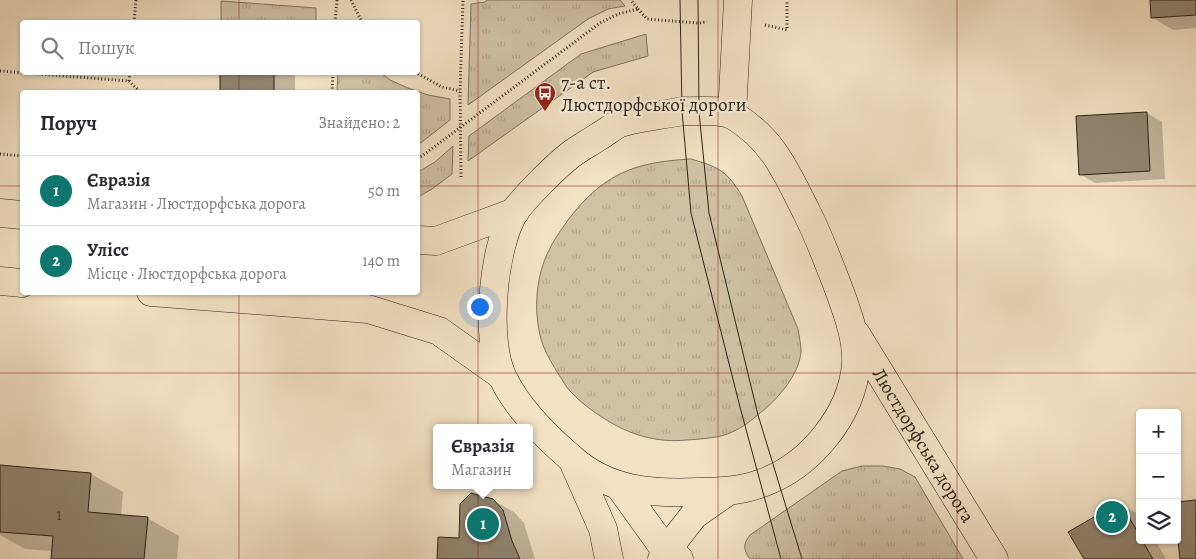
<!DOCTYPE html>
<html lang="uk">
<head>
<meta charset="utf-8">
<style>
  body { margin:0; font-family:Alegreya,serif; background:#f7f7f7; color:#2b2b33 }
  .controls { position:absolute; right:15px; bottom:15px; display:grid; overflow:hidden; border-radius:5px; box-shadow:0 1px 4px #0004 }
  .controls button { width:45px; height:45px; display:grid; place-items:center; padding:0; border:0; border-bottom:1px solid #e1e1e2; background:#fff; color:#2b2b33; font:25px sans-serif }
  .you { position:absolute; left:479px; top:306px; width:18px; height:18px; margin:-12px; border:4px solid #fff; border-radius:50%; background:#1a73e8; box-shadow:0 0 0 8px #1a73e833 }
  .badge { display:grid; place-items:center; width:32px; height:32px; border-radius:50%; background:#0f766e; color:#fff; font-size:16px; font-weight:700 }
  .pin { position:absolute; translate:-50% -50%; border:2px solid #fff; box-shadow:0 1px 5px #0006 }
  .popup { position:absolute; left:433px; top:424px; width:100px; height:65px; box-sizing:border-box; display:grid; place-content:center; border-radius:5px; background:#fff; filter:drop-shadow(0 1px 4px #0005); font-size:16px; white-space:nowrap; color:#7c7c81 }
  .popup b { font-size:19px; color:#2b2b33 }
  .popup::after { content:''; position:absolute; left:50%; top:100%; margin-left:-10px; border:10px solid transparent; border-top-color:#fff }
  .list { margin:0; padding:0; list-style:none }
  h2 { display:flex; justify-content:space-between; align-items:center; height:65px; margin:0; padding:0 20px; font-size:21px }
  h2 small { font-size:16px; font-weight:400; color:#7c7c81 }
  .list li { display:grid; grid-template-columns:32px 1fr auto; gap:15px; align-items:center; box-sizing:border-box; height:70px; padding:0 20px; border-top:1px solid #e1e1e2 }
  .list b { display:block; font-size:19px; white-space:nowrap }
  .list p { margin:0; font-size:16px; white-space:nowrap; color:#7c7c81 }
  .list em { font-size:16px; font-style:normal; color:#7c7c81 }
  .icon { flex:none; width:28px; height:28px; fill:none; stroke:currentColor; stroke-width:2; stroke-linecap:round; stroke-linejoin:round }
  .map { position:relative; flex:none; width:1196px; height:559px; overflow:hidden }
  .search { position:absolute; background:#fff; box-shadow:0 1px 4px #0004; left:20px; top:20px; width:400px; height:55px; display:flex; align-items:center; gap:12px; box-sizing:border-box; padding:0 18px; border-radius:5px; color:#7c7c81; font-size:19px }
  .panel { position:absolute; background:#fff; box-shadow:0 1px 4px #0004; left:20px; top:90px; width:400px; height:205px; border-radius:5px }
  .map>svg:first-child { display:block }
  .grass { fill:url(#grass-tufts); stroke:#7e725f }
  .shadow { fill:#0003 }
  .building { fill:#928571; stroke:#2b2218 }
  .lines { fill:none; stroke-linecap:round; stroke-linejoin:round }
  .major-casing { stroke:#2b2218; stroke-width:29 }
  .path { stroke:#2b2218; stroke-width:3; stroke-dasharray:1 2.5; stroke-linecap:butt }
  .major { stroke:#f2e1c3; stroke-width:28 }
  .tram { stroke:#2b2218; stroke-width:1 }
  .grid { fill:none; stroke:#8f2418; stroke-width:1; stroke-opacity:0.55 }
  .labels { text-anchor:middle; stroke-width:4.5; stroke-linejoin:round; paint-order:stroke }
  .number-label { font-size:16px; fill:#453b2e }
  .poi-label { font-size:19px; fill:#2b2218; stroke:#f7ecd8; text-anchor:start }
  .street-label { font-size:19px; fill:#2b2218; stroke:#f7ecd8 }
</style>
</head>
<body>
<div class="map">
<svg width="1196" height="559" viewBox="0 0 1196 559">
  <defs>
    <pattern id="grass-tufts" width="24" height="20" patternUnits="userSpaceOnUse" patternTransform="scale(1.25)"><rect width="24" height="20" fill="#d0c1a6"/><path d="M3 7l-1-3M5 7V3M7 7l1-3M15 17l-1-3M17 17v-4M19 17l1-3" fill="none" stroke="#b3a68e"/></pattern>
  </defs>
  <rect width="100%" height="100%" fill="#f2e1c3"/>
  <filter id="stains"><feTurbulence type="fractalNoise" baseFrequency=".004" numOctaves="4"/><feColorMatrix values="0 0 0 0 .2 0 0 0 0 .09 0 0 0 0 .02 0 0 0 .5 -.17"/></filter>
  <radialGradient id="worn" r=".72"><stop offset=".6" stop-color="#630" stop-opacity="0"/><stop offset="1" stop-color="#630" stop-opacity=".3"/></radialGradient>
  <g class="grass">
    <polygon points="487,0 620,0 625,6 608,9 588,19 468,105 471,4 485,2"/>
    <polygon points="221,1 316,8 316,22 221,22"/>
    <polygon points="646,34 648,56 593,72 468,161 469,136 581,54"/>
    <polygon points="338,73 381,73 390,80 408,88 428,95 450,99 450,120 418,145 418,92 337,92"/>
    <polygon points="453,146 452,174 432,189 418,197 418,172 435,162"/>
    <path d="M691 159C719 167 727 171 742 196L798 329C799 336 801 344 801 351 800 374 777 400 760 413 752 420 742 428 732 432 721 438 700 439 687 440 657 443 630 435 605 419 592 411 580 402 570 391 565 386 563 380 559 375 553 365 547 356 543 345 533 317 535 279 548 252 553 241 561 230 568 220 603 174 634 162 691 159Z"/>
    <path d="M862 466H883L900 469 915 477 963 559H750C743 550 743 544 750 535L842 471Z"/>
  </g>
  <g class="shadow">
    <polygon points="1151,0 1196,0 1196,28 1173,30 1153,18"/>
    <rect x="221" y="72" width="74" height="20"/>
    <polygon points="1147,113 1162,122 1165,179 1095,183 1080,174"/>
    <polygon points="0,466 91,474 123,492 121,516 147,518 179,536 177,559 52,559 53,551 25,549 0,535"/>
    <polygon points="492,500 514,512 524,523 535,559 438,559 461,539"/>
    <polygon points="1120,504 1140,515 1140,540 1155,540 1166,559 1085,559"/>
  </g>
  <g class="building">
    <polygon points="1150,0 1196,0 1196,15 1151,18"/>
    <rect x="220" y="72" width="54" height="20"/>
    <polygon points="1147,112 1150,171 1079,175 1076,116"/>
    <polygon points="0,465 91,473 88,512 148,517 144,559 51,559 53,536 0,532"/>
    <polygon points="471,493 493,499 503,510 512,541 520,559 437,559 438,537 459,538 460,504"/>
    <polygon points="1196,500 1196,559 1180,559 1177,532 1177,502"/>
    <polygon points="1120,502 1140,536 1140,540 1142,540 1153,559 1084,559 1068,532"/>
  </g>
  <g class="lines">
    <g class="major-casing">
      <g id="major">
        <path d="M682 111C698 112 720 108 734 116 774 140 787 174 807 213 821 241 830 266 841 295 849 317 857 340 856 364 852 415 810 466 762 483 741 491 720 492 698 492 652 494 607 491 571 458 544 435 518 409 503 378 484 341 493 245 515 211 527 195 553 169 569 156 578 149 589 143 598 137 605 133 611 128 618 124 632 118 665 115 682 111Z"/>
        <polyline points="732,114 738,0"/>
        <polyline points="0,213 22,215"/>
        <polyline points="418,240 436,241 515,212"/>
        <polyline points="0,281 22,283"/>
        <polyline points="151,292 368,309 439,331 501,375"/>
        <path id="s1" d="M856 334 994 559"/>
        <polyline points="573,461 603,529 609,559"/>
        <polyline points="620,487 666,551 679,559"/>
        <polyline points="662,559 666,551 694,515 727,492"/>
      </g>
    </g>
    <g class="path">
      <polyline points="351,0 362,22"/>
      <polyline points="638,9 647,19 698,23 707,22"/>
      <polyline points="134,22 136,0"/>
      <polyline points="335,22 337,0"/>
      <polyline points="765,25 787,30 787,0"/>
      <polyline points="0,71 129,81 130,72"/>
      <polyline points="415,72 442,87 460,91"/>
      <polyline points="129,81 140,92"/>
      <polyline points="332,92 333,72"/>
      <polyline points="0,154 22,156"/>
      <polyline points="418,159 600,23 618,14 638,9 631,0"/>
      <polyline points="461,177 460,91 463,0"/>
    </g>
    <use href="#major" class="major"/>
    <g class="tram">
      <polyline points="680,0 682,111 691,213 740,407 781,559"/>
      <polyline points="698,0 699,112 709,213 758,415 802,559"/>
    </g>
  </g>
  <path class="grid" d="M239 0V22M478 0V559M718 0V559M957 0V559M239 72V92M0 186H22M418 186H1196M239 292V559M0 373H1196"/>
  <defs>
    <g id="bus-pin" transform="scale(1.125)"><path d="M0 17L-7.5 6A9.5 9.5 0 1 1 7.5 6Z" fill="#8f2418" stroke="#f7ecd8"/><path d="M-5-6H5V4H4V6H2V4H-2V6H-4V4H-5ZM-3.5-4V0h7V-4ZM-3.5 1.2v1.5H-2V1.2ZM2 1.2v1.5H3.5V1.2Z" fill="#fff"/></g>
  </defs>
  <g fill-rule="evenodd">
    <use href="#bus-pin" x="545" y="93"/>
  </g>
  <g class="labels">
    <g class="number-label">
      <text x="59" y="520">1</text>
    </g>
    <g class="poi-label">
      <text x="561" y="89">7-а ст.<tspan x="561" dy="22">Люстдорфської дороги</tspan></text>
    </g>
    <g class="street-label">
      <text dy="7" stroke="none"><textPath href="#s1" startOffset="130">Люстдорфська дорога</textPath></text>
    </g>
  </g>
  <rect width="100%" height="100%" filter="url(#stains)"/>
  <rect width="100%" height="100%" fill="url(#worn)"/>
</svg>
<div class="controls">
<button>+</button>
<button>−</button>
<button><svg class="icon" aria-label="layers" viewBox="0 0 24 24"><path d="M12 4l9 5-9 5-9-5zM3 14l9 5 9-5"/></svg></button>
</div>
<div class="you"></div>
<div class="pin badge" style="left:483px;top:524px">1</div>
<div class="popup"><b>Євразія</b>Магазин</div>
<div class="pin badge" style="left:1112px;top:517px">2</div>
<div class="search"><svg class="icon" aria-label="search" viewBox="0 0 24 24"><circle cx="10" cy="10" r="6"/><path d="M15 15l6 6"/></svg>Пошук</div>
<section class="panel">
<h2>Поруч<small>Знайдено: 2</small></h2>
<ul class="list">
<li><span class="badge">1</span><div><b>Євразія</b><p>Магазин · Люстдорфська дорога</p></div><em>50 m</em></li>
<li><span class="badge">2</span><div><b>Улісс</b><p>Місце · Люстдорфська дорога</p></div><em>140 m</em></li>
</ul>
</section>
</div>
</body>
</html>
